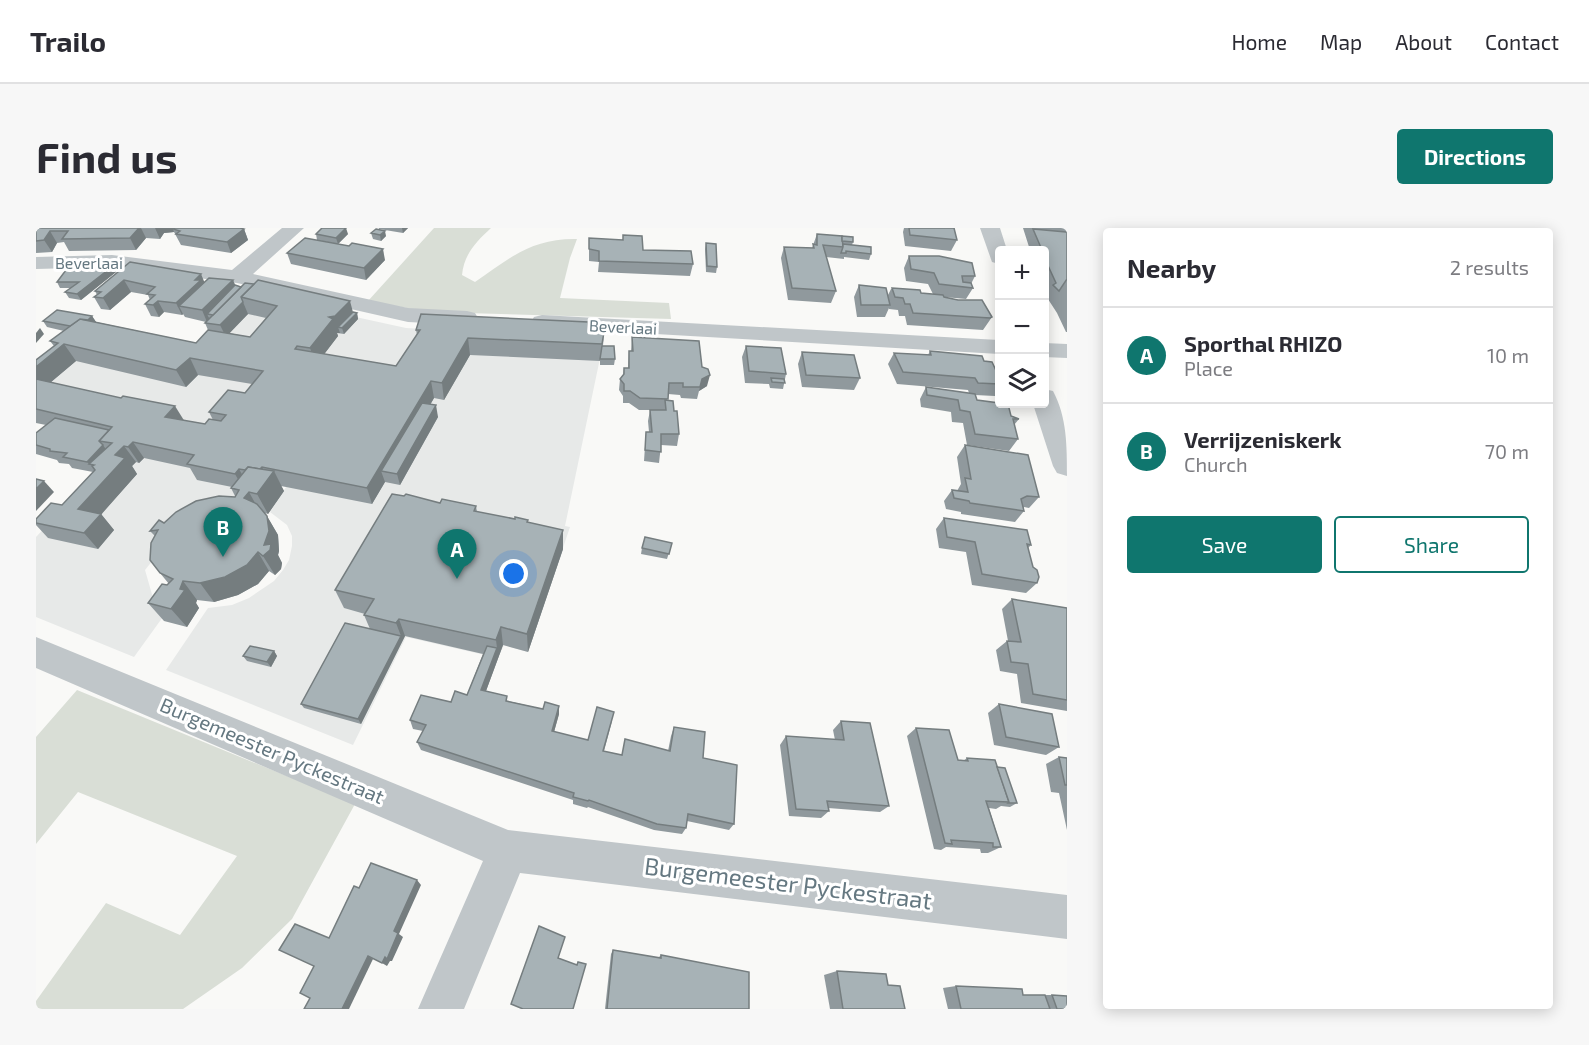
<!DOCTYPE html>
<html lang="en">
<head>
<meta charset="utf-8">
<style>
  body { margin:0; font-family:"Exo 2",sans-serif; background:#f7f7f7; color:#2b2b33 }
  .controls { position:absolute; right:18px; top:18px; display:grid; overflow:hidden; border-radius:6px; box-shadow:0 3px 15px #0003 }
  .controls button { width:54px; height:54px; display:grid; place-items:center; padding:0; border:0; border-bottom:2px solid #e1e1e2; background:#fff; color:#2b2b33; font:30px sans-serif }
  .you { position:absolute; left:478px; top:346px; width:21px; height:21px; margin:-15px; border:4px solid #fff; border-radius:50%; background:#1a73e8; box-shadow:0 0 0 9px #1a73e833 }
  .badge { display:grid; place-items:center; width:39px; height:39px; border-radius:50%; background:#0f766e; color:#fff; font-size:20px; font-weight:700 }
  .pin { position:absolute; translate:-50% -50px; filter:drop-shadow(0 2px 3px #0008) }
  .pin::after { content:''; position:absolute; top:32px; width:21px; height:18px; background:inherit; clip-path:polygon(0 0,100% 0,50% 100%) }
  .list { margin:0; padding:0; list-style:none }
  h2 { display:flex; justify-content:space-between; align-items:center; height:78px; margin:0; padding:0 24px; font-size:26px }
  h2 small { font-size:20px; font-weight:400; color:#7c7c81 }
  .list li { display:grid; grid-template-columns:39px 1fr auto; gap:18px; align-items:center; box-sizing:border-box; height:96px; padding:0 24px; border-top:2px solid #e1e1e2 }
  .list b { display:block; font-size:22px; white-space:nowrap }
  .list p { margin:0; font-size:20px; white-space:nowrap; color:#7c7c81 }
  .list em { font-size:20px; font-style:normal; color:#7c7c81 }
  .actions { display:flex; gap:12px; padding:18px 24px }
  .actions a { flex:1; padding:14px 0; border:2px solid #0f766e; border-radius:6px; text-align:center; font-size:21px; color:#0f766e }
  .actions .main { background:#0f766e; color:#fff }
  .icon { flex:none; width:33px; height:33px; fill:none; stroke:currentColor; stroke-width:2; stroke-linecap:round; stroke-linejoin:round }
  .map { position:relative; flex:none; width:1031px; height:781px; overflow:hidden; border-radius:6px }
  header { display:flex; align-items:center; gap:36px; box-sizing:border-box; height:84px; padding:0 30px; background:#fff; border-bottom:2px solid #e1e1e2 }
  header strong { font-size:28px }
  nav { display:flex; gap:33px; margin-inline-start:auto; font-size:21px }
  .intro { display:flex; align-items:center; justify-content:space-between; box-sizing:border-box; height:144px; padding:0 36px }
  h1 { margin:0; font-size:42px }
  .button { padding:15px 27px; border-radius:6px; background:#0f766e; color:#fff; font-size:21px; font-weight:700 }
  main { display:flex; gap:36px; padding:0 36px }
  aside { flex:1; background:#fff; border-radius:6px; box-shadow:0 3px 15px #0003 }
  .map>svg:first-child { display:block }
  .built { fill:#e7e9e8 }
  .green { fill:#d9ded6 }
  .lines { fill:none; stroke-linecap:round; stroke-linejoin:round }
  .street { fill:#c0c6c9; fill-rule:evenodd }
  .wall { fill:#90999d; fill-rule:evenodd }
  .shaded-wall { fill:#757d7f }
  .building { fill:#a7b2b6; stroke:#757d7f; stroke-width:1.5 }
  .labels { text-anchor:middle; stroke-width:6; stroke-linejoin:round; paint-order:stroke }
  .far-street-label { font-size:16px; fill:#657881; stroke:#fff }
  .street-label { font-size:20px; fill:#657881; stroke:#fff }
  .near-street-label { font-size:24px; fill:#657881; stroke:#fff }
</style>
</head>
<body>
<header>
<strong>Trailo</strong>
<nav><a>Home</a><a>Map</a><a>About</a><a>Contact</a></nav>
</header>
<div class="intro"><h1>Find us</h1><a class="button">Directions</a></div>
<main>
<div class="map">
<svg width="1031" height="781" viewBox="0 0 1031 781">
  <rect width="100%" height="100%" fill="#f9f9f7"/>
  <polygon class="built" points="228,69 370,100 568,111 529,298 534,299 492,424 468,417 462,430 370,409 317,517 130,442 172,380 196,377 213,370 238,353 247,342 253,332 256,318 256,308 251,297 234,284 250,259 234,255 202,271 157,282 109,342 117,370 137,375 98,429 0,389 0,309 75,229 0,150 47,105 168,131"/>
  <g class="green">
    <path d="M398 0H455C440 14 428 26 426 47L439 54C474 30 496 10 541 11L534 30 524 70 633 75 635 91 393 84 332 73Z"/>
    <polygon points="41,462 319,576 256,691 206,740 147,781 0,781 0,773 70,675 144,707 201,628 42,564 0,616 0,509"/>
  </g>
  <g class="lines">
    <g class="street">
      <polygon points="246,0 268,0 217,46 372,80 431,83 439,85 442,90 439,95 431,97 372,94 201,55 76,39 0,41 0,29 76,27 196,42"/>
      <polygon points="944,0 964,0 971,22 963,22 963,36 956,34"/>
      <polygon points="506,87 963,112 963,126 498,99 495,94 498,89"/>
      <polygon points="1008,115 1031,116 1031,130 1008,129"/>
      <path d="M1008 161 1017 163C1031 189 1031 218 1031 248L1021 245 1017 238 997 176H1008Z"/>
      <polygon points="0,409 472,602 1031,667 1031,711 484,645 428,781 382,781 447,633 0,440"/>
    </g>
  </g>
  <g class="wall">
    <polygon points="0,0 204,0 208,1 212,12 195,25 145,17 138,4 128,5 124,11 110,10 100,22 33,23 28,14 21,15 16,24 0,25"/>
    <polygon points="343,0 372,0 367,5 343,1"/>
    <polygon points="868,0 918,0 921,12 915,23 869,18 867,4"/>
    <polygon points="987,0 1031,0 1031,104 1030,104 1021,85 1010,68 1012,66 1008,58 1008,22 994,22"/>
    <polygon points="335,5 350,8 345,13 337,11"/>
    <polygon points="280,6 312,6 302,16 281,12"/>
    <polygon points="781,6 817,14 816,17 835,26 833,32 808,29 808,31 790,29 800,63 795,75 752,72 745,30 748,19 776,20"/>
    <polygon points="553,10 607,22 657,36 654,48 562,44 563,34 553,33"/>
    <polygon points="670,15 681,39 680,45 670,44 669,21"/>
    <polygon points="251,25 349,32 330,52 255,36"/>
    <polygon points="873,28 939,48 935,56 937,60 930,71 908,69 956,89 947,102 871,97 869,88 863,88 862,82 853,81 853,80 849,89 821,89 818,69 823,57 852,67 855,61 856,61 856,60 885,65 897,66 892,56 870,53 868,40"/>
    <path d="M94 34 169 54 199 57 321 85 322 91 308 106 301 105 302 108 288 126 360 138 381 107 380 102 552 103 568 104 567 118 579 131 578 137H564V133L434 127 408 172 398 170 394 177 402 189 364 257 349 254 336 276 245 258 248 263 232 286 229 285 242 307 243 323 242 327 246 335 245 341 239 347 233 343 222 356 202 367 178 374 161 372 160 375 163 380 151 399 128 393 112 375 133 356 124 345 119 308 114 303 128 295 199 269V268L195 260 196 259 161 252 154 240 108 230 103 235 100 234 96 238 101 246 65 286 78 302 62 321 12 310 0 297V291L26 277 57 244 36 240 33 236 23 235 21 232 0 226V205L10 197 0 195V132L18 118 14 113 28 103 11 99 7 93 56 88 60 94 160 115 172 102 169 95 170 94 149 89 147 86 146 87 128 84 123 89 115 88 109 76 114 72 112 67 95 64 74 82 65 81 58 69 61 67 59 63ZM212 86 230 90 214 109 193 105ZM40 133 150 159 162 147 216 156 209 165 173 184 177 192 169 196 147 192 15 154Z"/>
    <polygon points="77,38 80,44 45,72 33,70 29,64 35,60 24,60 21,54"/>
    <polygon points="596,109 666,139 671,158 663,163 661,171 645,170 644,167 632,166 631,172 638,183 643,206 641,218 625,217 623,235 608,233 610,204 613,204 612,193 614,182 603,182 593,175 587,175 587,168 583,162 584,151 587,147 588,140 592,140 593,123 595,123"/>
    <polygon points="710,118 750,146 747,161 734,160 733,156 709,155 706,129"/>
    <polygon points="894,123 963,149 963,161 959,168 939,167 941,172 975,188 983,191 978,197 982,211 973,223 931,217 927,195 916,194 915,184 885,179 884,171 890,159 933,165 932,162 861,156 852,136 858,125 892,127"/>
    <polygon points="766,124 824,150 818,162 766,159 762,136"/>
    <polygon points="929,217 1003,269 993,280 988,279 988,283 979,294 925,286 925,284 910,281 908,273 916,262 921,263 925,256 921,229"/>
    <polygon points="404,275 440,278 441,284 479,291 492,292 492,294 527,321 492,424 467,417 450,463 472,473 507,481 523,478 523,486 518,504 552,512 576,493 568,523 586,527 632,523 635,508 638,499 667,530 698,596 693,602 651,593 650,600 646,606 618,602 552,579 551,580 537,576 537,572 385,522 381,514 387,503 377,501 374,492 431,467 447,426 369,408 325,496 268,480 265,476 334,401 328,387 329,386 308,380 299,362"/>
    <polygon points="908,290 995,317 992,320 1001,355 990,365 936,357 930,324 903,320 900,301"/>
    <polygon points="636,315 631,331 605,326 606,320"/>
    <polygon points="976,371 1031,380 1031,483 985,475 981,446 964,443 960,422 971,413 972,413 966,381"/>
    <polygon points="238,423 241,428 235,439 211,433 207,428"/>
    <polygon points="963,476 1023,519 1010,527 958,517 952,485"/>
    <polygon points="805,493 853,578 844,584 792,580 793,583 785,590 753,588 744,517 750,508 799,512 797,502"/>
    <polygon points="880,500 922,532 927,533 931,530 961,539 981,575 974,579 965,578 960,581 953,580 965,619 952,625 945,625 944,621 910,619 905,622 898,621 871,508"/>
    <polygon points="1023,529 1031,530 1031,602 1023,565 1015,564 1010,536"/>
    <polygon points="577,722 622,730 625,727 713,781 569,781 575,726"/>
    <polygon points="801,743 852,757 869,781 794,781 788,747"/>
    <polygon points="920,758 987,767 1016,767 1031,781 912,781 907,760"/>
  </g>
  <g class="shaded-wall">
    <polygon points="103,0 105,0 110,10 100,22 94,10"/>
    <polygon points="119,0 139,0 137,1 138,4 128,5 124,11"/>
    <polygon points="310,0 312,6 302,16 300,10"/>
    <polygon points="366,0 372,0 367,5"/>
    <polygon points="208,1 212,12 195,25 191,14"/>
    <polygon points="14,3 21,15 16,24 8,12"/>
    <polygon points="349,3 350,8 345,13 344,7"/>
    <polygon points="347,21 349,32 330,52 328,40"/>
    <polygon points="77,38 80,44 45,72 41,66"/>
    <polygon points="165,46 170,58 143,78 147,86 146,87 140,75 159,52"/>
    <polygon points="88,52 95,64 74,82 67,70"/>
    <polygon points="197,52 202,63 171,86 174,92 171,94 166,82"/>
    <polygon points="122,73 128,84 123,89 117,77"/>
    <polygon points="314,73 318,88 321,85 322,91 308,106 306,100 302,99 304,105 301,105 302,108 280,137 274,120 293,89"/>
    <polygon points="207,74 212,86 190,109 184,97"/>
    <polygon points="56,88 60,94 43,100"/>
    <polygon points="4,100 8,106 0,115 0,105"/>
    <polygon points="432,110 434,127 408,172 406,155"/>
    <polygon points="28,116 40,133 2,165 0,163 0,139"/>
    <polygon points="154,130 162,147 150,159 140,142"/>
    <polygon points="674,147 671,158 663,163 666,151"/>
    <polygon points="395,153 398,170 354,245 345,243 349,254 336,276 331,260"/>
    <polygon points="400,177 402,189 364,257 361,246"/>
    <polygon points="139,178 149,194 129,189"/>
    <polygon points="97,214 108,230 103,235 92,219"/>
    <polygon points="67,217 75,229 58,237 53,236 51,234"/>
    <polygon points="88,218 100,234 96,238 101,246 56,297 42,281 79,227"/>
    <polygon points="226,239 232,252 238,243 248,263 232,286 221,266 222,244"/>
    <polygon points="203,241 212,257 208,262 199,246"/>
    <polygon points="8,253 18,264 0,283 0,261"/>
    <polygon points="213,264 224,284 208,270"/>
    <polygon points="65,286 78,302 62,321 48,305"/>
    <polygon points="231,288 242,307 243,323 242,327 246,335 245,341 239,347 227,328 228,317"/>
    <polygon points="527,302 527,321 492,424 491,406"/>
    <polygon points="222,324 233,343 222,356 202,367 178,374 164,355"/>
    <polygon points="147,353 161,372 160,375 163,380 151,399 135,381"/>
    <polygon points="363,391 369,408 325,496 322,491 365,408 360,395"/>
    <polygon points="465,399 467,417 447,471 445,462 461,420 460,412"/>
    <polygon points="238,423 241,428 235,439 231,434"/>
    <polygon points="523,478 523,486 516,511 516,503"/>
    <polygon points="381,652 385,657 363,706 367,709 356,733 354,733 351,738 346,735 358,703"/>
    <polygon points="332,728 337,731 313,781 306,781"/>
  </g>
  <g class="building">
    <polygon points="0,0 103,0 94,10 26,11 32,3 14,3 8,12 0,13"/>
    <polygon points="138,0 204,0 208,1 191,14 140,6 144,3 137,1"/>
    <polygon points="286,0 310,0 300,10 280,6"/>
    <polygon points="873,0 918,0 921,12 874,7"/>
    <polygon points="340,1 349,3 344,7 335,5"/>
    <polygon points="997,1 1030,4 1031,5 1031,51 1023,63 1017,57 1020,55 1008,29 1008,22 1006,22"/>
    <polygon points="781,6 806,8 807,19 787,17 800,63 756,60 748,19 778,20 777,16 781,17"/>
    <polygon points="587,7 606,8 607,22 655,23 657,36 563,33 563,23 553,21 553,10 587,12"/>
    <polygon points="806,8 817,9 817,14 806,13"/>
    <polygon points="269,10 313,18 316,15 347,21 328,40 251,25"/>
    <polygon points="670,15 680,16 681,39 671,38"/>
    <polygon points="807,16 835,19 835,26 810,23 810,25 805,25 807,19"/>
    <polygon points="873,28 903,28 936,35 939,48 926,48 927,54 935,55 937,60 903,56 898,45 875,41"/>
    <polygon points="94,34 165,46 159,52 165,52 140,75 122,73 117,77 109,76 119,67 111,66 119,59 88,52 67,70 58,69 65,64 59,63"/>
    <polygon points="33,38 77,38 41,66 29,64 43,54 21,54"/>
    <polygon points="173,50 197,52 166,82 143,78"/>
    <polygon points="222,52 314,73 299,88 293,89 297,91 274,120 261,118 259,121 360,138 384,102 380,102 385,86 552,94 552,103 568,104 566,116 432,110 406,155 395,153 331,260 226,239 224,241 212,239 209,242 203,241 199,246 151,236 158,227 97,214 92,219 88,218 79,227 89,230 42,281 65,286 48,305 0,295 0,291 15,275 26,277 59,242 56,238 58,237 53,236 76,215 63,213 76,199 0,181 0,151 85,170 87,168 139,178 129,189 169,196 173,191 185,193 190,187 173,184 192,162 209,165 227,143 154,130 140,142 28,116 0,139 0,132 22,115 14,113 44,91 160,115 172,102 214,109 241,78 205,69"/>
    <polygon points="209,55 218,56 205,69 207,74 184,97 169,95"/>
    <polygon points="199,57 205,59 177,87 171,86"/>
    <polygon points="823,57 850,60 854,77 825,77"/>
    <polygon points="856,60 884,62 885,65 907,67 908,69 922,72 946,72 956,89 954,90 877,85 874,76 869,76 867,70 859,69"/>
    <polygon points="21,82 56,88 52,92 44,91 34,98 7,93"/>
    <polygon points="317,84 321,85 306,100 302,99"/>
    <polygon points="596,109 663,113 666,139 672,141 674,147 666,151 664,159 647,159 647,155 633,155 632,171 604,170 594,163 588,163 588,156 584,151 588,146 588,140 593,140 593,123 597,123"/>
    <polygon points="566,118 578,118 579,131 564,131"/>
    <polygon points="710,118 745,120 750,146 713,143"/>
    <polygon points="894,123 946,128 948,133 956,134 963,149 963,156 942,155 939,150 867,144 858,125 895,127"/>
    <polygon points="766,124 818,127 824,150 770,147"/>
    <polygon points="735,150 748,151 749,155 736,154"/>
    <polygon points="890,159 939,166 941,172 963,175 963,176 972,176 975,188 983,191 977,191 982,211 939,206 934,184 924,182 922,172 891,167"/>
    <polygon points="629,172 637,173 638,183 641,183 643,206 625,206 625,224 609,222 610,204 616,204 614,182 630,182"/>
    <polygon points="386,175 400,177 361,246 345,243"/>
    <polygon points="19,190 73,202 63,213 67,217 51,234 27,229 31,225 14,223 14,221 0,217 0,205"/>
    <polygon points="929,217 992,227 1003,269 991,268 985,271 988,283 934,275 933,273 918,270 916,262 932,264 929,250 935,251"/>
    <polygon points="212,239 238,243 221,266 213,264 208,270 221,276 231,288 233,303 228,317 235,316 234,322 227,328 222,324 211,337 189,349 164,355 147,353 144,361 149,362 135,381 112,375 126,356 131,357 137,351 124,345 114,332 115,315 122,302 114,303 123,292 128,295 140,284 160,273 183,268 199,269 203,262 195,260"/>
    <polygon points="0,251 8,253 0,261"/>
    <polygon points="356,266 368,268 370,266 404,275 406,271 440,278 438,283 479,291 479,289 492,292 491,294 527,302 491,406 465,399 460,412 363,391 360,395 328,387 338,371 299,362"/>
    <polygon points="908,290 991,302 995,317 991,316 997,339 1001,342 1003,349 1001,355 946,346 939,314 911,309"/>
    <polygon points="609,309 636,315 633,326 606,320"/>
    <polygon points="976,371 1031,380 1031,472 997,466 992,436 975,434 971,413 985,414"/>
    <polygon points="309,395 365,408 322,491 265,476"/>
    <polygon points="214,418 238,423 231,434 207,428"/>
    <polygon points="451,418 461,420 445,462 471,468 470,473 507,481 509,474 523,478 516,503 552,512 561,479 578,484 567,523 586,527 589,511 634,523 638,499 669,504 667,530 701,537 698,596 652,586 650,600 621,596 553,572 552,573 537,569 538,565 381,514 390,497 374,492 385,467 415,474 419,463 431,467"/>
    <polygon points="963,476 1016,486 1023,519 970,509"/>
    <polygon points="805,493 834,495 853,578 791,573 793,583 760,581 750,508 808,512"/>
    <polygon points="880,500 913,502 922,532 932,533 931,530 959,532 973,574 950,573 965,619 957,619 957,615 915,612 916,616 909,615"/>
    <polygon points="1023,529 1031,530 1031,557 1029,557"/>
    <polygon points="961,539 969,540 981,575 972,575 973,574"/>
    <polygon points="335,635 381,652 358,703 362,705 351,731 349,729 346,735 332,728 306,781 268,781 274,770 264,765 278,738 243,722 259,696 293,710 318,658 323,660"/>
    <polygon points="503,698 529,709 522,730 541,737 542,734 550,736 537,781 487,781 475,776"/>
    <polygon points="577,722 625,730 625,727 713,744 713,781 571,781"/>
    <polygon points="801,743 850,746 852,757 864,758 869,781 807,781"/>
    <polygon points="920,758 986,761 987,767 1009,767 1014,781 925,781"/>
    <polygon points="1016,767 1031,768 1031,781 1021,781"/>
  </g>
  <g class="labels">
    <g class="far-street-label">
      <text x="53" y="41">Beverlaai</text>
      <text transform="translate(587 99) rotate(3)" y="6">Beverlaai</text>
    </g>
    <g class="street-label">
      <text transform="translate(236 523) rotate(23)" y="7">Burgemeester Pyckestraat</text>
    </g>
    <g class="near-street-label">
      <text transform="translate(752 656) rotate(7)" y="8">Burgemeester Pyckestraat</text>
    </g>
  </g>
</svg>
<div class="controls">
<button>+</button>
<button>−</button>
<button><svg class="icon" aria-label="layers" viewBox="0 0 24 24"><path d="M12 4l9 5-9 5-9-5zM3 14l9 5 9-5"/></svg></button>
</div>
<div class="you"></div>
<div class="pin badge" style="left:421px;top:351px">A</div>
<div class="pin badge" style="left:187px;top:329px">B</div>
</div>
<aside>
<h2>Nearby<small>2 results</small></h2>
<ul class="list">
<li><span class="badge">A</span><div><b>Sporthal RHIZO</b><p>Place</p></div><em>10 m</em></li>
<li><span class="badge">B</span><div><b>Verrijzeniskerk</b><p>Church</p></div><em>70 m</em></li>
</ul>
<div class="actions"><a class="main">Save</a><a>Share</a></div>
</aside>
</main>
</body>
</html>
